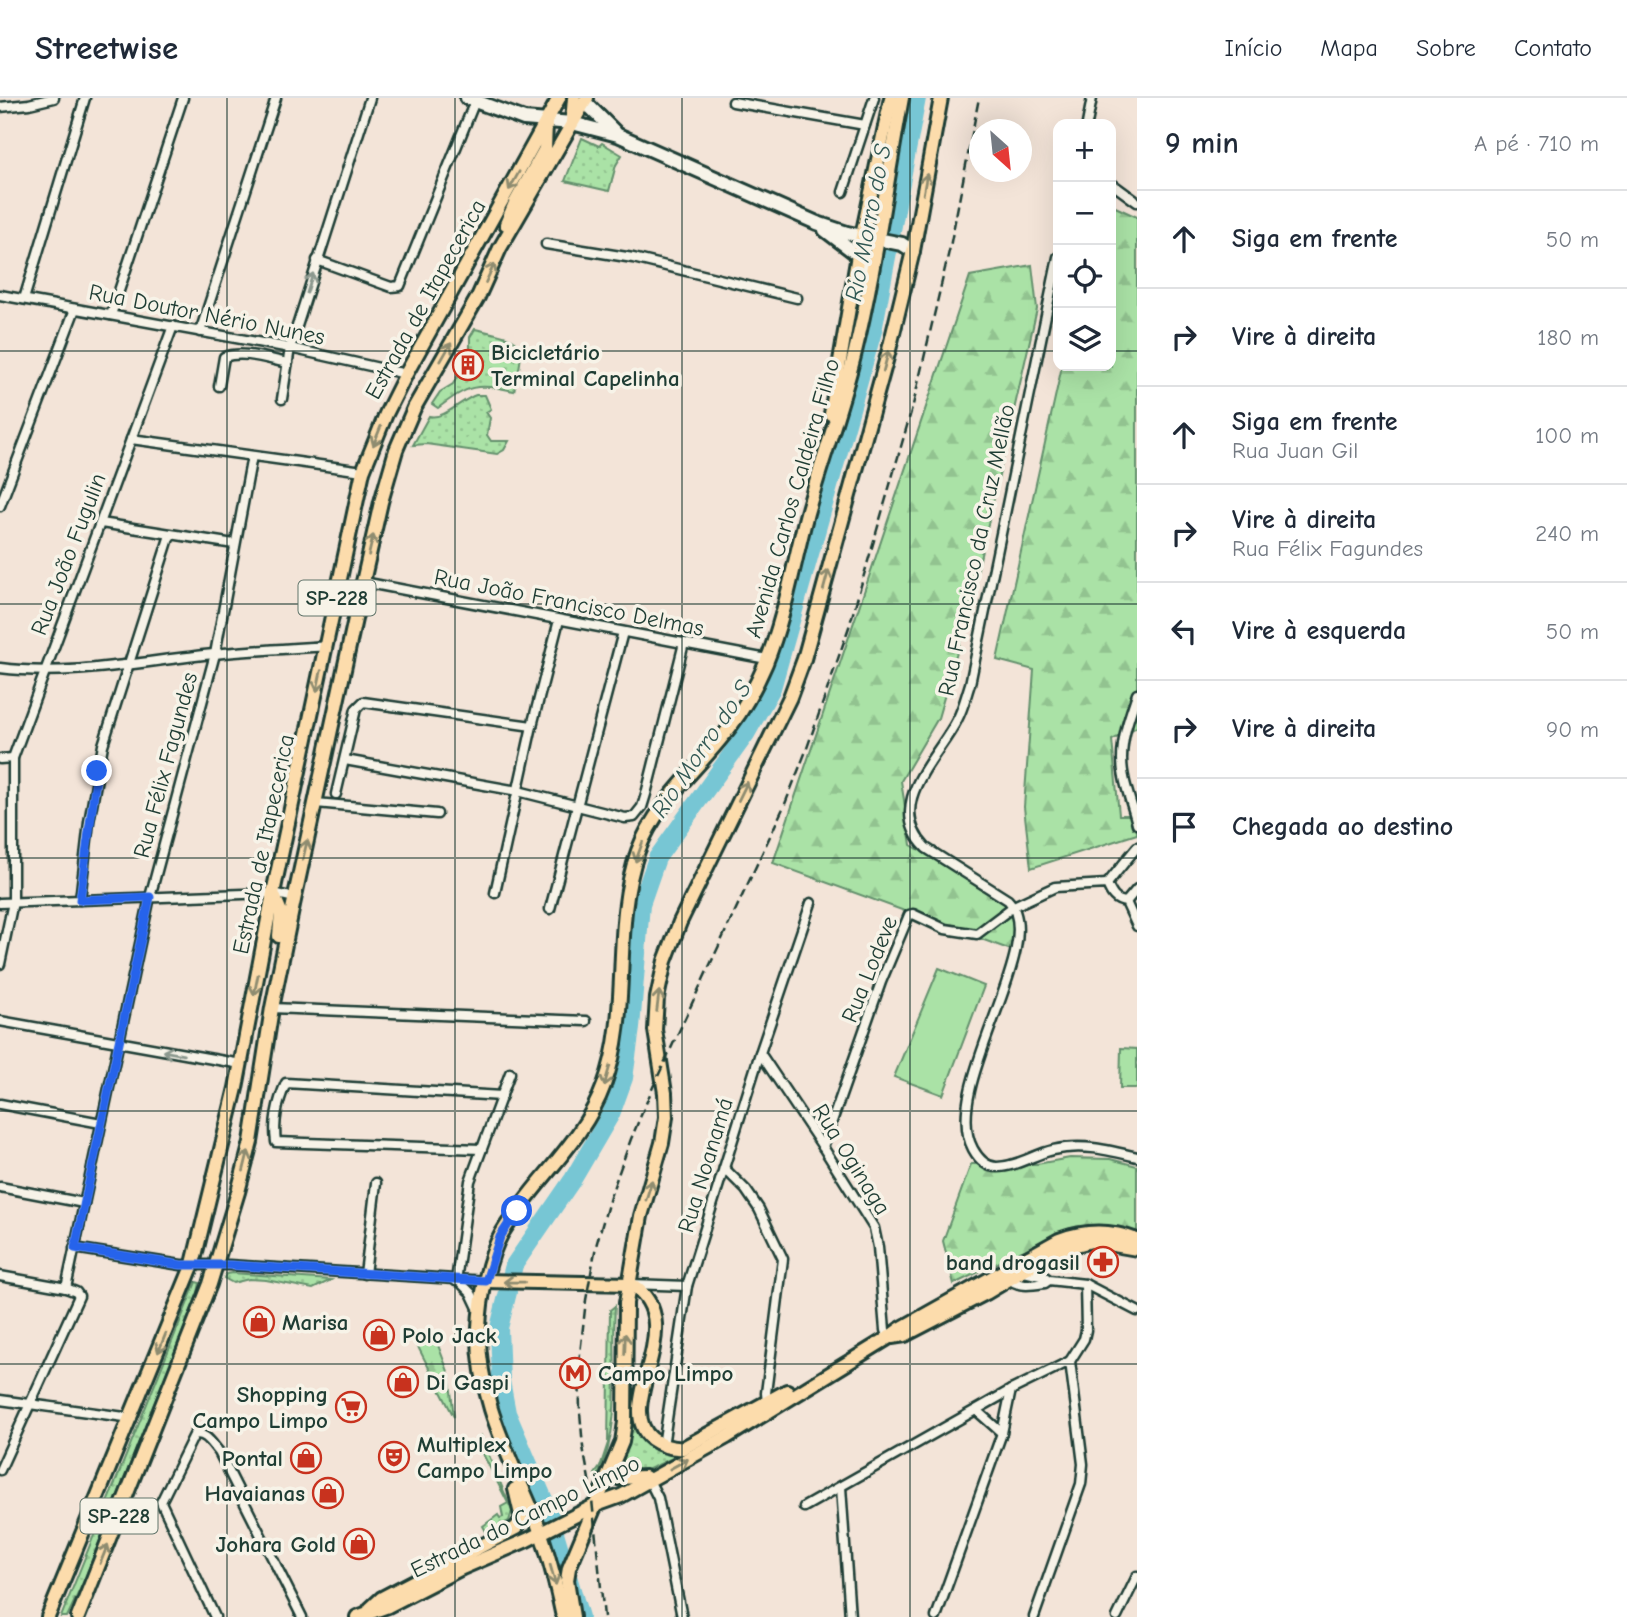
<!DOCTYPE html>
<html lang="pt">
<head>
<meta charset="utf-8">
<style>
  body { margin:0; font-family:"Comic Neue",sans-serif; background:#f2f2f3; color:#1f2937 }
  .controls { position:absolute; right:21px; top:21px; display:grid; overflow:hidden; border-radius:14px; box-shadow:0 7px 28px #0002 }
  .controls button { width:63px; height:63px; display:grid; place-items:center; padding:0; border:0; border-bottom:2px solid #e0e1e3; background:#fff; color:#1f2937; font:35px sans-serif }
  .compass { position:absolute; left:969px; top:21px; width:63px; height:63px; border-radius:50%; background:#fff; box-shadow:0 7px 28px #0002; rotate:153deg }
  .stop { position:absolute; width:21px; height:21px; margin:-16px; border:5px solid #2563eb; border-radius:50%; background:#fff }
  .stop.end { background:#2563eb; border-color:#fff; box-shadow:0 2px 7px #0008 }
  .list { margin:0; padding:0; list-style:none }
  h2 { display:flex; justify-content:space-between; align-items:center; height:91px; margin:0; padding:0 28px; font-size:30px }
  h2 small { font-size:23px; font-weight:400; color:#747a83 }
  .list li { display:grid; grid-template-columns:46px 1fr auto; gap:21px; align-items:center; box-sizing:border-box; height:98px; padding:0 28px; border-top:2px solid #e0e1e3 }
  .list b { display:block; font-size:26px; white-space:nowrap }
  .list p { margin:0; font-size:23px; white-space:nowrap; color:#747a83 }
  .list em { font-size:23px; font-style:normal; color:#747a83 }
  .icon { flex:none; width:38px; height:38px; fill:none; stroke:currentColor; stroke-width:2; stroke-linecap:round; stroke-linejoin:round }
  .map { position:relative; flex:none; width:1137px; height:1519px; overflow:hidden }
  header { display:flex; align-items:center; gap:42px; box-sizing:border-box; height:98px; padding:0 35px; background:#fff; border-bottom:2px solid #e0e1e3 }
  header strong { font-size:33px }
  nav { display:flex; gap:38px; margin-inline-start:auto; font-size:24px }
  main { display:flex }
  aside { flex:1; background:#fff }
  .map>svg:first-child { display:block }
  .grass { fill:url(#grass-dots); stroke:#64906d; stroke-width:2 }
  .forest { fill:url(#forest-firs); stroke:#64906d; stroke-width:2 }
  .green { fill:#aae2a6; stroke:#64906d; stroke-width:2 }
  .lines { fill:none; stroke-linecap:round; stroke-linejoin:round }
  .river { stroke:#77c6d4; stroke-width:18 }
  .minor-casing { stroke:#1f3d34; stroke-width:13 }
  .secondary-casing { stroke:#1f3d34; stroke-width:18 }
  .primary-casing { stroke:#1f3d34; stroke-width:18 }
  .minor { stroke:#f7f3e8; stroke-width:8 }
  .secondary { stroke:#f7f3e8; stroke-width:12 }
  .primary { stroke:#fcdcac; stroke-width:12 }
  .rail { stroke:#1f3d34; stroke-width:2.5; stroke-dasharray:10 5; stroke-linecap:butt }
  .oneway { stroke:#8e8c70 }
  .oneway2 { stroke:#8b988e }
  .route { stroke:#2563eb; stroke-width:9 }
  .grid { fill:none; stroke:#1f3d34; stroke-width:2; stroke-opacity:0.55 }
  .labels { text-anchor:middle; stroke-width:7; stroke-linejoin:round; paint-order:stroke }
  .shield { fill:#f7f3e8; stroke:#60746a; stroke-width:2 }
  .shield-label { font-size:21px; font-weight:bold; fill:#1f3d34 }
  .street-label { font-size:23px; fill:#1f3d34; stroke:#f7f3e8 }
  .poi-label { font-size:23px; font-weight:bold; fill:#1f3d34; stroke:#f7f3e8; text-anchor:start }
  .water-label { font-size:24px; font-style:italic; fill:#315854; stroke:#f7f3e8 }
</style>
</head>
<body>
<header>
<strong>Streetwise</strong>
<nav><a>Início</a><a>Mapa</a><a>Sobre</a><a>Contato</a></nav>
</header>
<main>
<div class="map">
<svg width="1137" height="1519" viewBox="0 0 1137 1519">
  <defs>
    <pattern id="grass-dots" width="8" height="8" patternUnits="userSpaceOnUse" patternTransform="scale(1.75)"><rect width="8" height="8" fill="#aae2a6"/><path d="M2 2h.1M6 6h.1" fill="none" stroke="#92c390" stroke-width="1.8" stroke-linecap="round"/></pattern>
    <pattern id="forest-firs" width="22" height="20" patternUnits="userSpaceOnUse" patternTransform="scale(1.75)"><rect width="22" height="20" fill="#aae2a6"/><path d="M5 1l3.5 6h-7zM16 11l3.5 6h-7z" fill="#92c390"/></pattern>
  </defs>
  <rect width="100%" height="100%" fill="#f3e4d8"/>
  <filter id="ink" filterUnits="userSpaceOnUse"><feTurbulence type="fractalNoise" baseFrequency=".0143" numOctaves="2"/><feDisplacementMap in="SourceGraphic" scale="14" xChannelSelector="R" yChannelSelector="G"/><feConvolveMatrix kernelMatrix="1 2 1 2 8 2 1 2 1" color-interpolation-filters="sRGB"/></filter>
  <g filter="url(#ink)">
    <g class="grass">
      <polygon points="582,40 599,48 602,45 622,57 616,67 609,93 565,83"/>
      <path d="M475 231C526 242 526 243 514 293 475 285 469 287 438 310L432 306 440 294 453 286 470 257V239Z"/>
      <path d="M476 297H485L491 311 486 314 490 320 487 337 491 343H509L504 352 497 356 426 346 413 347 429 318C444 322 461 302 476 297Z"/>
      <polygon points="232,1175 331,1182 313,1191 266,1182 249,1181 233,1185 224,1180 226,1176"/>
      <polygon points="196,1184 200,1185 198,1195 83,1485 67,1519 61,1519"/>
      <path d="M615 1208C611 1269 624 1321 598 1378L595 1376 600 1369 608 1345 610 1212Z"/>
      <path d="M632 1318C638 1343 654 1357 679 1357L645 1373 619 1375 629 1345Z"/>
      <polygon points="481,1338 512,1413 509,1423 487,1435 483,1428 498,1417 500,1420 503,1419 501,1409 508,1405 483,1356 479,1352 473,1353"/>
    </g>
    <g class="forest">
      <polygon points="1111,107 1137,119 1137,629 1112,642 1119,717 1137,717 1137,736 1031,770 1024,709 1034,572 997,562 1062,268 1111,268"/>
      <polygon points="1032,167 1037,211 965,527 938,620 901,683 911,747 1014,808 1014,853 773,765 970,178"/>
      <polygon points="1070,1060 1110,1061 1137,1068 1137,1141 1098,1128 1070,1130 954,1186 943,1143 971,1066 1037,1066"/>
      <polygon points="433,1234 449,1276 454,1319 415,1243"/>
    </g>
    <g class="green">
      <polygon points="939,870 984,888 943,997 894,979"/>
      <polygon points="1121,950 1137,951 1137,990 1120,990"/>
    </g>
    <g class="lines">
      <g class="river">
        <polyline points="510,1183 514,1167 573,1081 611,1016 624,980 631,930 641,806 657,760 746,636 772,590 873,233 917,0"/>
        <polyline points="508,1194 499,1230 501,1283 507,1315 548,1411 580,1519"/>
      </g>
      <g class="minor-casing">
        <g id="minor">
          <polyline points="733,4 865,27"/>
          <polyline points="0,9 29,6 54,0"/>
          <polyline points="1087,26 1092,0"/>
          <polyline points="1111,85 1137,104"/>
          <polyline points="843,94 874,0"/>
          <polyline points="546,146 633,160 797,200"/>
          <path d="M1058 159 970 586C966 598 963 611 957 622 938 660 883 706 926 750L1008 802C1051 846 939 989 973 1051 978 1060 986 1069 997 1069 1016 1069 1035 1056 1053 1052 1082 1045 1109 1052 1137 1059"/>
          <polyline points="317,162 391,189 400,188 475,3"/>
          <polyline points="0,197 290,250 406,276"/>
          <polyline points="24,201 85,0"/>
          <polyline points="111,217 183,0"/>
          <polyline points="200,234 276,0"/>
          <path d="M219 288 224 259C243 252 268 261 288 265"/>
          <polyline points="282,301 290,250 370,0"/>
          <polyline points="131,341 363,373"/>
          <polyline points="0,408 75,211"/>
          <polyline points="101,425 234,446"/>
          <polyline points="363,484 767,561"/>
          <path d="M0 570C72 579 143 563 214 556 251 552 289 551 327 548"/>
          <path d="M1137 596C1130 617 1122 638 1122 661 1122 683 1132 705 1137 726"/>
          <polyline points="0,661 13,660"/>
          <polyline points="345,662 518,693 625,720 634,719 642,709 646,696 684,545"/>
          <polyline points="336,696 356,611 363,604 532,628"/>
          <polyline points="316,705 437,716"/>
          <polyline points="1107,786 1137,749"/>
          <polyline points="495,795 532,628 559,522"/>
          <polyline points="80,802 89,724 103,647 170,437"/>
          <polyline points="1126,804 1137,791"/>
          <polyline points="0,805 273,795 295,800"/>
          <polyline points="550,811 623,534"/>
          <polyline points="0,866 13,804 13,660 173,228"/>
          <polyline points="272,910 586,923"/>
          <polyline points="0,923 241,966"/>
          <polyline points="760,955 823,1049 874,1130 878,1149 885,1232 888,1240"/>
          <polyline points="0,1006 101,1025"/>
          <path d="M823 1049 881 884 909 817 913 816 945 831 977 836 1014 808 1055 789 1107 786C1111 796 1115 803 1126 804L1137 828"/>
          <path d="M481 1051 276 1044C273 1023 277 1005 286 985L502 998"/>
          <polyline points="724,1070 746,1092 759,1111 783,1161 766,1295 767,1306"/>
          <polyline points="0,1089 84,1105"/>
          <polyline points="74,1150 181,1167 229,1167 487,1183"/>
          <polyline points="1020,1173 1045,1179 1049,1182 1085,1186 1137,1213"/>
          <polyline points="365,1176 376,1085"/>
          <polyline points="0,1178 66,1190 76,1194 79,1198 0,1372"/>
          <path d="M1007 1179C1017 1190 1032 1187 1045 1185L1049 1182"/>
          <polyline points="456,1183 470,1083 510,975"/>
          <polyline points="459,1183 471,1195 479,1212"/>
          <polyline points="631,1186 687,1188"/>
          <polyline points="66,1190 150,799 215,556 252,358"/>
          <polyline points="0,1302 132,1320"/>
          <polyline points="977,1313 1002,1335"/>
          <polyline points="663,1348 687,1188 760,955 811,805"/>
          <polyline points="649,1382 658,1400 682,1519"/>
          <polyline points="841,1389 850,1519"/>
          <polyline points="804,1409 1011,1292 1070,1263"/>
          <path d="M215 1519 161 1404 194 1337C205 1333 212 1346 219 1354L302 1519"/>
          <polyline points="936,1519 1002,1335 1011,1292"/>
          <polyline points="1034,1519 1081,1386 1083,1366 1070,1263 1084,1241 1086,1232 1085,1186"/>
          <polyline points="1117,1519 1137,1478"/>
        </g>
      </g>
      <g class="secondary-casing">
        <g id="secondary">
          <polyline points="467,0 524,21 572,25 618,37 817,125 847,135 902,146 913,153"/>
          <polyline points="585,4 615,34"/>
          <polyline points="825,132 858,157 871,171"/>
        </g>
      </g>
      <g class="primary-casing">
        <g id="primary">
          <polyline points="572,24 574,0"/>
          <polyline points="506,126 515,105 545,51 546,25"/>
          <polyline points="831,316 858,157 891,0"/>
          <polyline points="273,795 281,814 279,838"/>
          <polyline points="487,1183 631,1186"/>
          <path d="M631 1186C693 1225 611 1308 652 1341 662 1348 671 1351 683 1350L787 1293"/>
          <polyline points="892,1239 905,1237 986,1195 1058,1152 1091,1143 1137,1151"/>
          <polyline points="611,1371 617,1380 645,1379 649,1382"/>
          <polyline points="370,1511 382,1500 401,1490 516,1430 522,1421 515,1391"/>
          <polyline points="48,1519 193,1166 236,990 273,795 363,373 386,316 406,276 559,0"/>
          <polyline points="78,1519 210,1186 238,1094 251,1044 272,910 293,807 363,484 381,404 396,352 414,310 478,199 500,150 587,0"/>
          <path d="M357 1519 388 1508 462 1470 527 1442 596 1407 621 1398 727 1339 888 1240 900 1231 1059 1142C1085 1132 1111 1132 1137 1142"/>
          <path d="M563 1519C556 1485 547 1449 534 1417 508 1355 477 1299 479 1230 480 1202 488 1159 502 1135 533 1083 583 1045 604 987 632 913 611 829 638 753 657 702 699 671 730 629 745 609 756 588 766 565 785 518 794 464 807 415 822 362 841 311 854 258 875 173 886 86 902 0"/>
          <polyline points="573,1519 567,1482 569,1470 622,1344 625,1324 626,1205 641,1118 662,1045 666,1019 665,995 655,932 657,900 665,863 680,824 790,599 804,561 889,252 913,153 941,0"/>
        </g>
      </g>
      <use href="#minor" class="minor"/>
      <use href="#secondary" class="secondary"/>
      <use href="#primary" class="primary"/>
      <polyline class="rail" points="604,1519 591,1392 583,1349 580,1314 579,1265 586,1202 596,1148 610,1099 631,1041 653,989 785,706 806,653 849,529 913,307 950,149 979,0"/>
    </g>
    <defs><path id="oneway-shaft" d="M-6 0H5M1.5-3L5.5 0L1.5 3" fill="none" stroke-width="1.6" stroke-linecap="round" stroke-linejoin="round" transform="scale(1.75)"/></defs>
    <g class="oneway">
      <use href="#oneway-shaft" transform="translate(514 83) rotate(119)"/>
      <use href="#oneway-shaft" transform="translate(925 86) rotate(-80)"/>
      <use href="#oneway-shaft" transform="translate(490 175) rotate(-65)"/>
      <use href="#oneway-shaft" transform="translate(446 254) rotate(-60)"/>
      <use href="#oneway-shaft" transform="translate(886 263) rotate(-75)"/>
      <use href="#oneway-shaft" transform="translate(377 338) rotate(112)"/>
      <use href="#oneway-shaft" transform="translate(371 447) rotate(-77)"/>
      <use href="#oneway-shaft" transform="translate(826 482) rotate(-75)"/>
      <use href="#oneway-shaft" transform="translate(319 583) rotate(102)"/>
      <use href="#oneway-shaft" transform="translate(743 693) rotate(-64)"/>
      <use href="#oneway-shaft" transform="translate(305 752) rotate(-77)"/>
      <use href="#oneway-shaft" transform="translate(639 754) rotate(110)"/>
      <use href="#oneway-shaft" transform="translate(256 887) rotate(101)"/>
      <use href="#oneway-shaft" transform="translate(658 903) rotate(-83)"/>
      <use href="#oneway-shaft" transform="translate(607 978) rotate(106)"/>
      <use href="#oneway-shaft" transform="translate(246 1063) rotate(-76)"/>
      <use href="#oneway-shaft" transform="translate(649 1092) rotate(-73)"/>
      <use href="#oneway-shaft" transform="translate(514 1184) rotate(-179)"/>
      <use href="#oneway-shaft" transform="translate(162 1245) rotate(112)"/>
      <use href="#oneway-shaft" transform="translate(625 1246) rotate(-88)"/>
      <use href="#oneway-shaft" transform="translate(679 1366) rotate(-29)"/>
      <use href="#oneway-shaft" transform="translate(104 1456) rotate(-68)"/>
      <use href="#oneway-shaft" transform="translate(553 1477) rotate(74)"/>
    </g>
    <g class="oneway2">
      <use href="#oneway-shaft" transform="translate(310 185) rotate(-73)"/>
      <use href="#oneway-shaft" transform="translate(173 955) rotate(-170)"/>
    </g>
  </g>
  <g class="lines" filter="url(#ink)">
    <polyline class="route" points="97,673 80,802 150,799 75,1150 181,1167 229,1167 486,1183 500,1139 517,1113"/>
  </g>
  <path class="grid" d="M227 0V1519M455 0V1519M682 0V1519M910 0V1519M0 253H1058M1111 253H1137M0 506H1137M0 760H1137M0 1013H1137M0 1266H1137"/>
  <defs>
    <g id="building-ring" transform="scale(1.575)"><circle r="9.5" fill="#f7f3e8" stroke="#c8321e" stroke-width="1.5"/><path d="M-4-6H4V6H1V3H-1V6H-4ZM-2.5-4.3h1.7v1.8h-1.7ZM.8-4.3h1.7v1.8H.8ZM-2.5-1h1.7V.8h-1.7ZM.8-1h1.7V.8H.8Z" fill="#c8321e"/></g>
    <g id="pharmacy-ring" transform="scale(1.575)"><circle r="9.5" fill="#f7f3e8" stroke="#c8321e" stroke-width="1.5"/><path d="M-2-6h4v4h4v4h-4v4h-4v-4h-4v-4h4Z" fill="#c8321e"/></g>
    <g id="shop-ring" transform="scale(1.575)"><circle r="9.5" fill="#f7f3e8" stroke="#c8321e" stroke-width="1.5"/><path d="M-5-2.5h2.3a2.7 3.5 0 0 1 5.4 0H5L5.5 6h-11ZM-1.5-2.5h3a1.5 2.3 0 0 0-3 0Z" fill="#c8321e"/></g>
    <g id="metro-ring" transform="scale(1.575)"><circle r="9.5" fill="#f7f3e8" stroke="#c8321e" stroke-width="1.5"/><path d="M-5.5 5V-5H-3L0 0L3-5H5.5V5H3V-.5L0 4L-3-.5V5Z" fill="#c8321e"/></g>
    <g id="supermarket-ring" transform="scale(1.575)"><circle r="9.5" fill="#f7f3e8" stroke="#c8321e" stroke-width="1.5"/><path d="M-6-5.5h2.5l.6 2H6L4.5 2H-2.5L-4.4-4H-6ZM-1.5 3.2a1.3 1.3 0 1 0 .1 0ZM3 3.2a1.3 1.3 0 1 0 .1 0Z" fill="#c8321e"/></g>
    <g id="theatre-ring" transform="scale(1.575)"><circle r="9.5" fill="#f7f3e8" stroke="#c8321e" stroke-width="1.5"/><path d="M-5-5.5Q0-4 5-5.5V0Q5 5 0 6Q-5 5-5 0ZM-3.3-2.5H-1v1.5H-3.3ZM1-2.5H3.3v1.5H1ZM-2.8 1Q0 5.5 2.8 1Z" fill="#c8321e"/></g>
  </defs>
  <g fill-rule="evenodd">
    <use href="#building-ring" x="468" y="267"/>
    <use href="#pharmacy-ring" x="1103" y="1164"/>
    <use href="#shop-ring" x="259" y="1224"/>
    <use href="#shop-ring" x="379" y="1237"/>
    <use href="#metro-ring" x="575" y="1275"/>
    <use href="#shop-ring" x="403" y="1284"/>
    <use href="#supermarket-ring" x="351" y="1309"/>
    <use href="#theatre-ring" x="394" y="1359"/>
    <use href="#shop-ring" x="306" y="1360"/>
    <use href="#shop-ring" x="328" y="1395"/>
    <use href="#shop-ring" x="359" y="1446"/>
  </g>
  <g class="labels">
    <g class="shield">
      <rect x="298.5" y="482.5" width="77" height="35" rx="5"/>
      <rect x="80.5" y="1400.5" width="77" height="35" rx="5"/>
    </g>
    <g class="shield-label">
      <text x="337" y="507">SP-228</text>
      <text x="119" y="1425">SP-228</text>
    </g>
    <g class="street-label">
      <text transform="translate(425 201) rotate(-61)" y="8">Estrada de Itapecerica</text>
      <text transform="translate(207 216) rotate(11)" y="8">Rua Doutor Nério Nunes</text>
      <text transform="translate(792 400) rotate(-74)" y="8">Avenida Carlos Caldeira Filho</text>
      <text transform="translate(976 452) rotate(-78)" y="8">Rua Francisco da Cruz Mellão</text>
      <text transform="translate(68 456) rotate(-69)" y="8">Rua João Fugulin</text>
      <text transform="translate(569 504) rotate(11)" y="8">Rua João Francisco Delmas</text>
      <text transform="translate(165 667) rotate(-75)" y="8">Rua Félix Fagundes</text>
      <text transform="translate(263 746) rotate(-78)" y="8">Estrada de Itapecerica</text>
      <text transform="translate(869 871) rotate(-68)" y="8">Rua Lodeve</text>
      <text transform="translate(852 1061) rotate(58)" y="8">Rua Oginaga</text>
      <text transform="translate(705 1067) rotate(-73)" y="8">Rua Noanamá</text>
      <text transform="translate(525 1418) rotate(-26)" y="8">Estrada do Campo Limpo</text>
    </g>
    <g class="poi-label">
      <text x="491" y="262">Bicicletário<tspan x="491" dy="26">Terminal Capelinha</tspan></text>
      <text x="1080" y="1172" text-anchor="end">band drogasil</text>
      <text x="282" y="1232">Marisa</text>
      <text x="402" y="1245">Polo Jack</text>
      <text x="598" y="1283">Campo Limpo</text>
      <text x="426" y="1292">Di Gaspi</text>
      <text x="328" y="1304" text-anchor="end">Shopping<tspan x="328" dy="26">Campo Limpo</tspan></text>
      <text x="417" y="1354">Multiplex<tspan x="417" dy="26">Campo Limpo</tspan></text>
      <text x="283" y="1368" text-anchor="end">Pontal</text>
      <text x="305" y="1403" text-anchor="end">Havaianas</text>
      <text x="336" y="1454" text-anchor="end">Johara Gold</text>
    </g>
    <g class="water-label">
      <text transform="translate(868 125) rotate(-79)" y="8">Rio Morro do S</text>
      <text transform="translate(701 651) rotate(-56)" y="8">Rio Morro do S</text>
    </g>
  </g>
</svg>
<div class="controls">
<button>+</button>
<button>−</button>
<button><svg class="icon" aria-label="locate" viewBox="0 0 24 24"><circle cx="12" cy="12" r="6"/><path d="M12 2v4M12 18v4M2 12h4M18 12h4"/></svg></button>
<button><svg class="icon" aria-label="layers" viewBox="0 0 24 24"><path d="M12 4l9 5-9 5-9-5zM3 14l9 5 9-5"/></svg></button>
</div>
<svg class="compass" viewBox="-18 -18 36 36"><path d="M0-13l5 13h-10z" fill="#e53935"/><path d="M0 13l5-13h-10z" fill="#747a83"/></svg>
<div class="stop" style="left:517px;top:1113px"></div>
<div class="stop end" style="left:97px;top:673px"></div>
</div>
<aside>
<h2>9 min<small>A pé · 710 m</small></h2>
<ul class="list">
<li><svg class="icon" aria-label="ahead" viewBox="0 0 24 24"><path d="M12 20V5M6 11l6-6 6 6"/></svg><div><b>Siga em frente</b></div><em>50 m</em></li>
<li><svg class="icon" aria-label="right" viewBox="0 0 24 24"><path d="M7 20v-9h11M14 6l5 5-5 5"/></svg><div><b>Vire à direita</b></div><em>180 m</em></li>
<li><svg class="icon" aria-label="ahead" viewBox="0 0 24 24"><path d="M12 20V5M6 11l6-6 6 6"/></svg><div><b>Siga em frente</b><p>Rua Juan Gil</p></div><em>100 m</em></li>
<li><svg class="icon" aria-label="right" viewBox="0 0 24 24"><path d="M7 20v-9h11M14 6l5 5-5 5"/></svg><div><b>Vire à direita</b><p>Rua Félix Fagundes</p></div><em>240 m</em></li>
<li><svg class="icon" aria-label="left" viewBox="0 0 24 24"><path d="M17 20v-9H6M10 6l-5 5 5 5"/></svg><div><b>Vire à esquerda</b></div><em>50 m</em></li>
<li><svg class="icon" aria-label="right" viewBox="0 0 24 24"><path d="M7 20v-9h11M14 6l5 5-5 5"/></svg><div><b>Vire à direita</b></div><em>90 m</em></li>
<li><svg class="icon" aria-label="arrive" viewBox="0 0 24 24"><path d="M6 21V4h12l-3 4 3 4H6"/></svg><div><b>Chegada ao destino</b></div></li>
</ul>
</aside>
</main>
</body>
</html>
